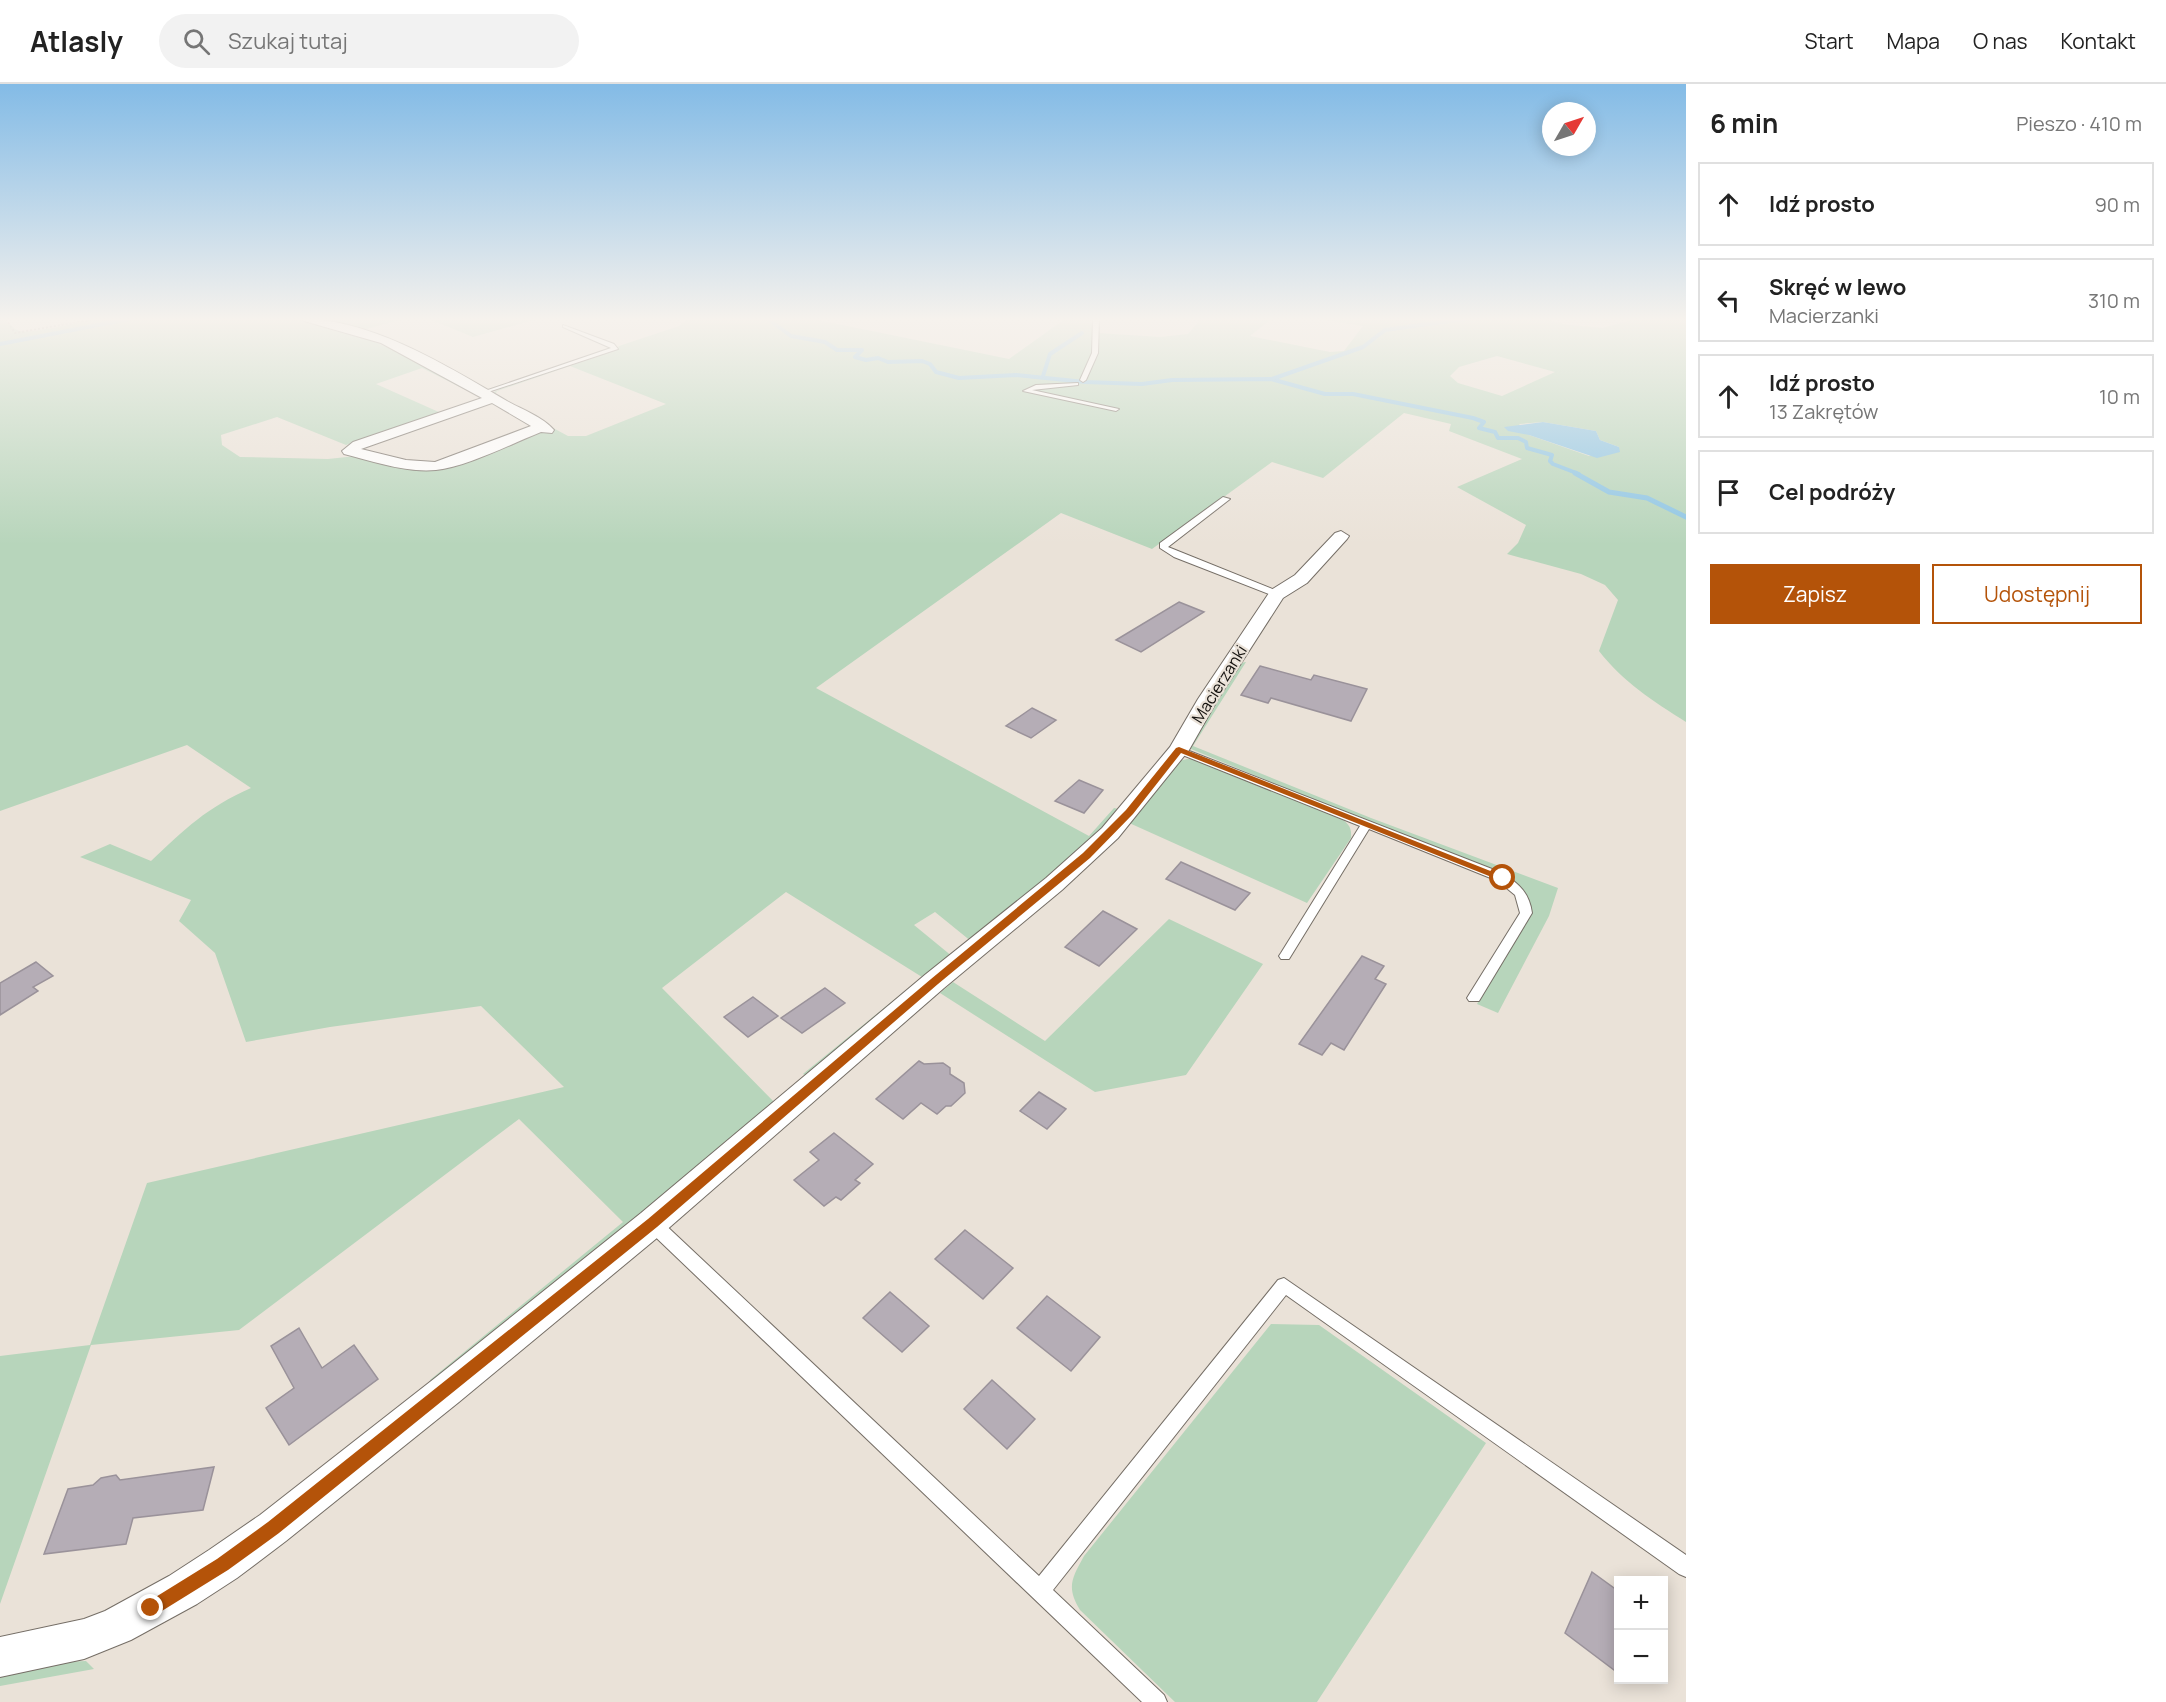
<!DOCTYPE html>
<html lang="pl">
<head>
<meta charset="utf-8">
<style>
  body { margin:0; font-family:Manrope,sans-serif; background:#f2f2f2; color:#222 }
  .controls { position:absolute; right:18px; bottom:18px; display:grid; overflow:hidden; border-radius:0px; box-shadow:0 3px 15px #0003 }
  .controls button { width:54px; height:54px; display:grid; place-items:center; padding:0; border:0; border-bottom:2px solid #e0e0e0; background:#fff; color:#222; font:30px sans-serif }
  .compass { position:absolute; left:1542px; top:18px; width:54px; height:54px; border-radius:50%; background:#fff; box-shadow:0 3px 15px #0003; rotate:51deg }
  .stop { position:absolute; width:18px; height:18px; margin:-14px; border:4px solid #b45309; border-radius:50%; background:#fff }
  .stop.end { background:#b45309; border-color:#fff; box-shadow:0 2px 6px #0008 }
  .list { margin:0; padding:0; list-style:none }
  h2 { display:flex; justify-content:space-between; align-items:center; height:78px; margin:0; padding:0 24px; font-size:26px }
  h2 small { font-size:20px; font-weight:400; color:#767676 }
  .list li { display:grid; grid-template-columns:39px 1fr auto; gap:18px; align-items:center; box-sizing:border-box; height:84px; margin:0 12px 12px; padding:0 12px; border:2px solid #e0e0e0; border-radius:0px }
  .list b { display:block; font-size:22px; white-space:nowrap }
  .list p { margin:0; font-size:20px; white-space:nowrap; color:#767676 }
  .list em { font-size:20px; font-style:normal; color:#767676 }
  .actions { display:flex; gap:12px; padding:18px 24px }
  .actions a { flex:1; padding:14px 0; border:2px solid #b45309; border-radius:0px; text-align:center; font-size:21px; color:#b45309 }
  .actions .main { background:#b45309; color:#fff }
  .icon { flex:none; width:33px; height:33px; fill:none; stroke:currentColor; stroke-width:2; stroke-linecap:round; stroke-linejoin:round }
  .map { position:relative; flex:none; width:1686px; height:1618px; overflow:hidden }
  header { display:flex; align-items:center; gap:36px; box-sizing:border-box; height:84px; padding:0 30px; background:#fff; border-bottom:2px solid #e0e0e0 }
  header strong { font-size:28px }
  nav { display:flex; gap:33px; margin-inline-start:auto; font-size:21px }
  .search { width:420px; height:54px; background:#f2f2f2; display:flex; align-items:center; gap:15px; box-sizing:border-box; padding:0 21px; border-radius:33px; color:#767676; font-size:22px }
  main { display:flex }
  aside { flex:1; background:#fff }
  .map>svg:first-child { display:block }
  .green { fill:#b7d5bb; fill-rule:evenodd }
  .water { fill:#8dc5e4 }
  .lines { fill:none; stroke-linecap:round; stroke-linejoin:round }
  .stream-far1 { stroke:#8dc5e4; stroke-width:4 }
  .stream { stroke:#8dc5e4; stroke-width:5 }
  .building { fill:#b5adb6; stroke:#9a929a; stroke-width:1.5 }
  .lane-casing { stroke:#756e66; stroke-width:2 }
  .street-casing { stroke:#756e66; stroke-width:2 }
  .path { stroke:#a8a29a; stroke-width:2; stroke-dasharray:2 2; stroke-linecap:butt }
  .lane { fill:#fff; fill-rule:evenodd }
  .street { fill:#fff; fill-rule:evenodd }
  .route { fill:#b45309 }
  .labels { text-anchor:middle; stroke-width:4.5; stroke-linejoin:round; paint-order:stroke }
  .street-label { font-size:16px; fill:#13110e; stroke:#eae2d8 }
</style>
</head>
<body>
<header>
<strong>Atlasly</strong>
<div class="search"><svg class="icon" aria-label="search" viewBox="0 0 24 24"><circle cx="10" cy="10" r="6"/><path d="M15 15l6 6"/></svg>Szukaj tutaj</div>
<nav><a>Start</a><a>Mapa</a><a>O nas</a><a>Kontakt</a></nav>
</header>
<main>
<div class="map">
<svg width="1686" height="1618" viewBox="0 0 1686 1618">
  <rect width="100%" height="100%" fill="#eae2d8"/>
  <g class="green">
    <path d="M0 235C8 236 12 245 20 247 31 250 76 239 91 236L89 235H301L335 247 373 257 420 278 485 313 479 315 480 313 422 284 376 300 441 329 346 361 277 333 221 351 222 361 240 373 328 375 356 372 422 383 531 349 550 347 527 330 568 352H586L666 320 570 282 497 307 495 310 492 309 500 305 614 267 619 262 679 242 688 235H813L1009 275 1065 235H1089L1098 249 1160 253 1188 250 1199 237 1195 235H1271L1250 252 1330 268 1344 267 1363 242 1320 235H1547L1562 240 1602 244 1636 235H1686V638C1653 617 1623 598 1599 567L1618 516 1605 501 1581 490 1507 470 1518 459 1526 441 1457 403 1522 375 1449 347 1451 340 1404 329 1323 394 1272 378 1152 465 1061 429 816 604 1089 752 1114 724 1124 726 1104 747 972 858 935 828 914 841 953 873 808 993 803 990 922 893 786 808 662 904 779 1023 438 1301 430 1296 623 1138 519 1035 239 1246 91 1261 0 1520V1272L90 1261 147 1099 564 1003 481 922 330 943 246 958 215 869 179 837 191 816 80 773 110 760 151 777C186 744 206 724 251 704L187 661 0 727ZM1497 272 1555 288 1502 312 1458 299 1450 292 1459 283ZM1543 338 1596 347 1600 356 1619 363 1589 372 1529 351 1519 340Z"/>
    <polygon points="319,235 403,235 359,247"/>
    <polygon points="429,235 537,235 473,253"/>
    <path d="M1246 578 1193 662 1371 734 1558 804 1549 832 1498 929 1477 920 1530 832C1533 818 1526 809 1517 800L1191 665 1188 660 1240 579Z"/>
    <path d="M1187 675H1196L1339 733C1348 739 1352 743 1351 754L1307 819 1127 738 1179 677Z"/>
    <polygon points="1169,835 1263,880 1186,991 1095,1008 940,909 953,898 1045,957"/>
    <path d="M1271 1240 1319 1241 1486 1359 1317 1618H1175L1080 1526C1066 1503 1072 1494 1084 1472Z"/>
    <polygon points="86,1577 94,1585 0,1602 0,1587 42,1579"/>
  </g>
  <polygon class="water" points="1543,338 1596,347 1600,356 1619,363 1620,368 1597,374 1529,351 1508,347 1504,343"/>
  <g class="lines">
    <g class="stream-far1">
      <polyline points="768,235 791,252 825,258 837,266 862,266 855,273 866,276 878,274 888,278 922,277 930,280 936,288 959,294 1016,291 1085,298 1142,300 1172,296 1271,295 1325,310 1353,310 1473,334 1484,338 1479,344 1495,348 1498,354 1518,354 1526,358 1527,364 1552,371 1550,377 1553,380 1579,390"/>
      <polyline points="0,260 129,235"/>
      <polyline points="1043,292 1050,270 1082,249"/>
      <polyline points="1272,295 1363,263 1385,246 1465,235"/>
    </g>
    <polyline class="stream" points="1575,389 1609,408 1647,414 1686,433"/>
  </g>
  <g class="building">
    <polygon points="1179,518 1204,528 1141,568 1116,556"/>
    <polygon points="1260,582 1311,596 1314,591 1367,605 1351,637 1271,614 1268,619 1241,611"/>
    <polygon points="1032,624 1056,636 1031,654 1006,642"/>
    <polygon points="1079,696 1103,706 1084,729 1055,717"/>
    <polygon points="1181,778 1250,809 1235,826 1166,795"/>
    <polygon points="1103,827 1137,845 1099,882 1065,863"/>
    <polygon points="1362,872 1384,882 1375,895 1386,900 1344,966 1331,959 1322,971 1299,960"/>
    <polygon points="36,878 53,892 33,903 38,907 0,931 0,899"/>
    <polygon points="825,904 845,919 802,949 781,934"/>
    <polygon points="753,913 778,932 748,953 724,933"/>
    <polygon points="919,977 924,980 943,979 950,984 950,990 964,999 965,1009 951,1022 946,1022 937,1030 921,1019 903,1035 876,1015"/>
    <polygon points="1039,1008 1066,1025 1047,1045 1020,1027"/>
    <polygon points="834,1049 873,1080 855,1096 860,1099 841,1116 836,1113 824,1122 794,1096 819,1076 810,1068"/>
    <polygon points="965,1146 1013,1184 983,1215 935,1175"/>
    <polygon points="890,1208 929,1242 902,1268 863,1234"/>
    <polygon points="1047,1212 1100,1253 1071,1287 1017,1244"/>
    <polygon points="299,1244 322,1284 354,1261 378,1295 289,1361 266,1324 294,1304 271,1262"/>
    <polygon points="992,1296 1035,1335 1007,1365 964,1325"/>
    <polygon points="214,1383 203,1426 133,1434 126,1460 44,1470 68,1405 93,1401 101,1394 116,1391 120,1396"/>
    <polygon points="1592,1488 1618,1507 1618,1589 1565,1549"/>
  </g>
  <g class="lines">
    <g class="lane-casing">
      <g id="lane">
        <polygon points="1093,235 1099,235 1098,269 1086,296 1083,298 1080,296 1092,269"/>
        <polygon points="563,241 614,260 618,265 482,310 482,308 611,264 563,243"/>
        <polygon points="1078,299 1078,301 1032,306 1119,325 1116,327 1023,307 1036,301"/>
        <polygon points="1223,413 1230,415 1168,463 1280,508 1280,512 1274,512 1174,473 1160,464 1160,459"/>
        <path d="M1179 663 1492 785C1513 794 1529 805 1532 829L1479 917H1469L1467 914 1520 829 1515 811 1498 797 1369 745 1289 875H1281L1279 872 1281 869 1360 742 1175 668 1174 666Z"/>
        <polygon points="652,1132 658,1134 1039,1492 1278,1196 1284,1194 1686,1471 1686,1493 1679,1490 1286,1211 1053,1506 1164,1611 1167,1618 1142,1618 646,1144 644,1139 646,1134"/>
      </g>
    </g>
    <g class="street-casing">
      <g id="street">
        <path d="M303 235C372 235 449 283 507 317 521 325 543 333 554 346L552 349 541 348C511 360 466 383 436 386 406 389 372 377 344 370L342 367 353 358 482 314 381 259 304 237ZM492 319 531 342 435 378 406 376 361 365Z"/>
        <polygon points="1341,447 1349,452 1347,455 1307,499 1283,514 1218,615 1189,666 1118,754 1062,806 944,904 663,1149 459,1318 286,1457 237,1494 197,1520 131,1556 84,1575 0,1593 0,1553 84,1535 105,1527 169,1492 209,1466 260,1431 435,1294 641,1129 926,890 1046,794 1102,744 1170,663 1198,615 1271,506 1295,491 1335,449"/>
      </g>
    </g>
    <polyline class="path" points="6,235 15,249 96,235"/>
    <use href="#lane" class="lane"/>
    <use href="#street" class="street"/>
  </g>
  <linearGradient id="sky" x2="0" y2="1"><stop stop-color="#83bbe6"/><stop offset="0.51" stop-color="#f6f2ed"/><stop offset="1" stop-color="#f6f2ed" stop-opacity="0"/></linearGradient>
  <rect width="1686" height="461" fill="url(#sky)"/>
  <polygon class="route" points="1179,663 1508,794 1499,796 1181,669 1133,730 1090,774 938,900 657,1143 279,1449 228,1486 157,1530 151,1532 146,1530 143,1524 146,1519 217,1475 268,1438 648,1135 931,895 1083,769 1126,726 1176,664"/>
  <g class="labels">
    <g class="street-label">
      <text transform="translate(1219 600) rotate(-58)" y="6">Macierzanki</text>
    </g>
  </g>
</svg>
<div class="controls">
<button>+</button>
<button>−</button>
</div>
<svg class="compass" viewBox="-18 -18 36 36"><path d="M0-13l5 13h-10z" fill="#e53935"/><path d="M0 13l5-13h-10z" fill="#767676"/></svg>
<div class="stop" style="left:1503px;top:794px"></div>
<div class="stop end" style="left:151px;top:1524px"></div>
</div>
<aside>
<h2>6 min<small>Pieszo · 410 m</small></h2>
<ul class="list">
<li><svg class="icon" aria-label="ahead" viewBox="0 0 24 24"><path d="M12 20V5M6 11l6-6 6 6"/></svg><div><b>Idź prosto</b></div><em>90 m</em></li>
<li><svg class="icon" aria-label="left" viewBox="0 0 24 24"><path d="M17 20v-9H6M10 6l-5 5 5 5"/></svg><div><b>Skręć w lewo</b><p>Macierzanki</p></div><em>310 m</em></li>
<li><svg class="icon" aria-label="ahead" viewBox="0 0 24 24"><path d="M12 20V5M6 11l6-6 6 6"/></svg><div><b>Idź prosto</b><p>13 Zakrętów</p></div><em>10 m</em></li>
<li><svg class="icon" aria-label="arrive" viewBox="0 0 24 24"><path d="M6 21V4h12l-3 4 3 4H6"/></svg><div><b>Cel podróży</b></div></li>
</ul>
<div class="actions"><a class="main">Zapisz</a><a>Udostępnij</a></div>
</aside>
</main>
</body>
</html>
